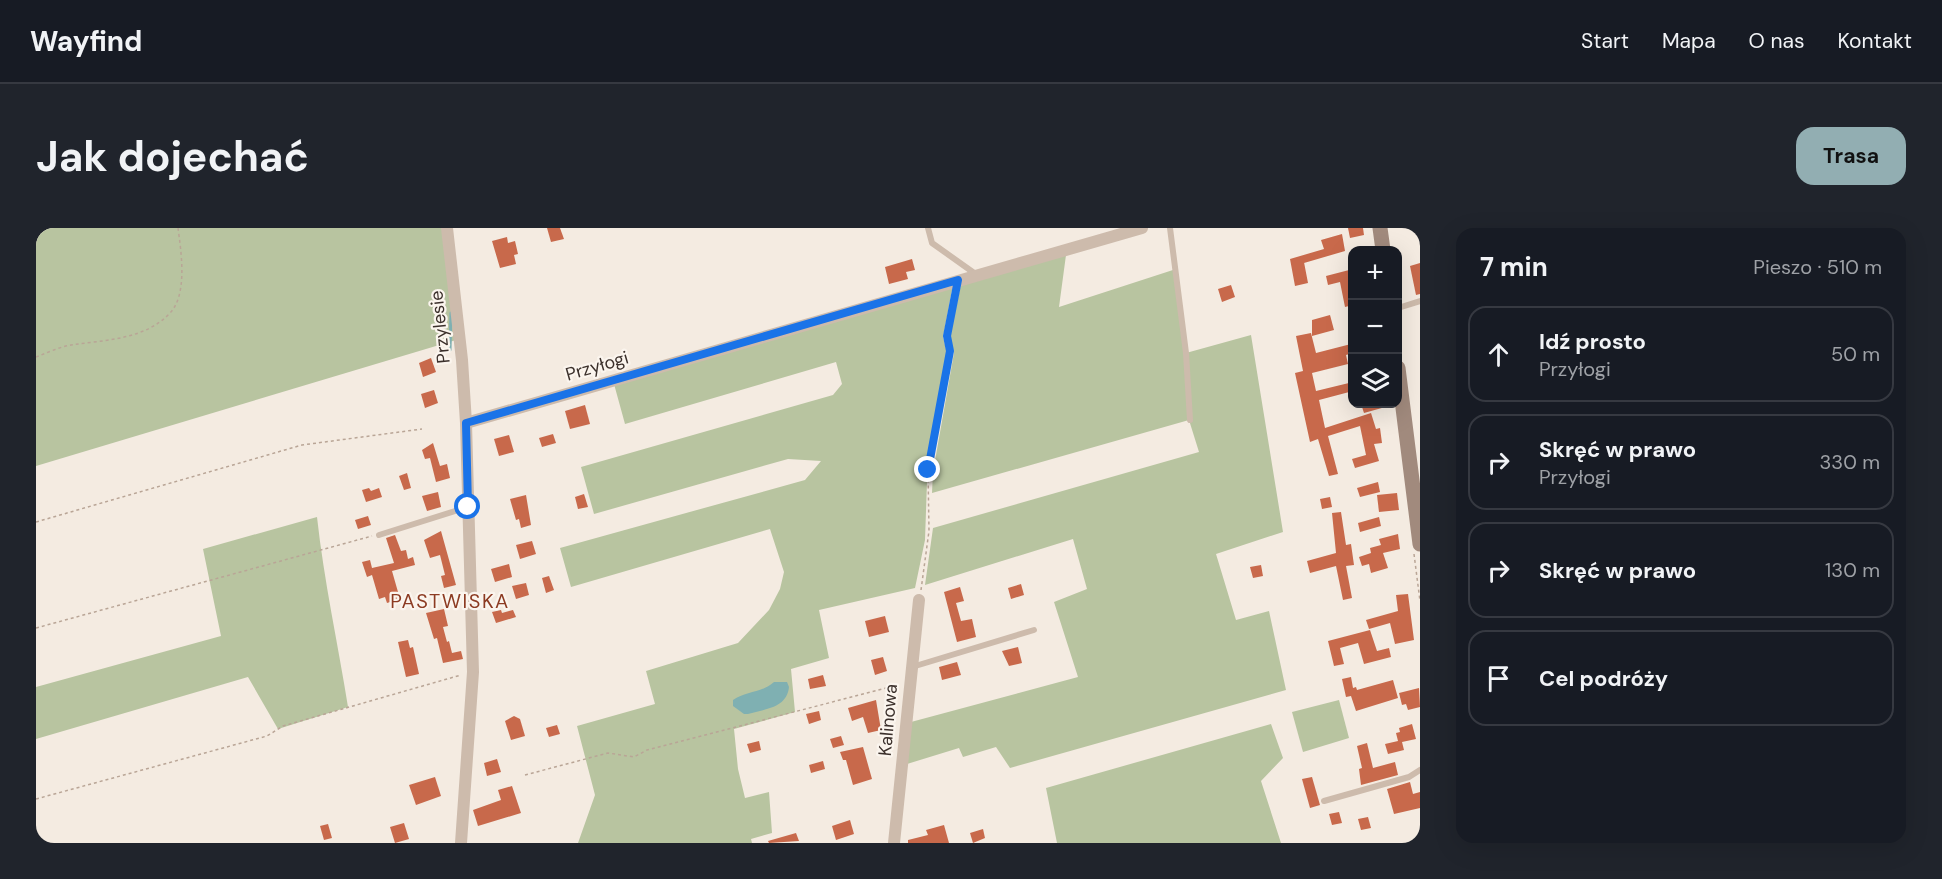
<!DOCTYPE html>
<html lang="pl">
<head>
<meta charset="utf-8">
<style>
  body { margin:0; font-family:"DM Sans",sans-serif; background:#20242c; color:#f1f3f6 }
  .controls { position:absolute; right:18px; top:18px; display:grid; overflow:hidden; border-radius:12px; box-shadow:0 6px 24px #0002 }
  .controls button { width:54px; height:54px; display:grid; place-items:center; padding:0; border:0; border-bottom:2px solid #363941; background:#171b24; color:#f1f3f6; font:30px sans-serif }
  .stop { position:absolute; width:18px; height:18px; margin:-14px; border:4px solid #1a73e8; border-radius:50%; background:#fff }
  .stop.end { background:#1a73e8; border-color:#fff; box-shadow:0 2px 6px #0008 }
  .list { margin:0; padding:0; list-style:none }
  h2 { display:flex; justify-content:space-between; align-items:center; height:78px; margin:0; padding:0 24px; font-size:26px }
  h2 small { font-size:20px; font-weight:400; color:#9ea1a6 }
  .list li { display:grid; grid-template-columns:39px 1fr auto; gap:18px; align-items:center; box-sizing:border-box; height:96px; margin:0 12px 12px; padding:0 12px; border:2px solid #363941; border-radius:18px }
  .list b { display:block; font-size:22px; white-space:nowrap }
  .list p { margin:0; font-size:20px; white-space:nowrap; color:#9ea1a6 }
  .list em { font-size:20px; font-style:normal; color:#9ea1a6 }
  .icon { flex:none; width:33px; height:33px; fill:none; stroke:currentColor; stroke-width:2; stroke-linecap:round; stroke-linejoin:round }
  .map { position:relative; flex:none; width:1384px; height:615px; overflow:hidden; border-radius:18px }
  header { display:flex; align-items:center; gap:36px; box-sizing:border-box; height:84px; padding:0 30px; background:#171b24; border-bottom:2px solid #363941 }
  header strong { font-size:28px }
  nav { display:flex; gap:33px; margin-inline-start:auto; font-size:21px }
  .intro { display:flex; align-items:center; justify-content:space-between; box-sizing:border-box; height:144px; padding:0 36px }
  h1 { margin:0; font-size:42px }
  .button { padding:15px 27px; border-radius:18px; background:#92aeb2; color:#111; font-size:21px; font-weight:700 }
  main { display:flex; gap:36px; padding:0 36px }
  aside { flex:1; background:#171b24; border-radius:18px; box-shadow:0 6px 24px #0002 }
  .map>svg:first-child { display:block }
  .green { fill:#b8c4a0 }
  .water { fill:#7fb0b2 }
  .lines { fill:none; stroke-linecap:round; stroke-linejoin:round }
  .stream { stroke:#7fb0b2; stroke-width:3 }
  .building { fill:#c8694b }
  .path { stroke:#b9a596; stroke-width:1.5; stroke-dasharray:3 3; stroke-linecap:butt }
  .lane { stroke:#cdbbac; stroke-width:6 }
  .street { stroke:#cdbbac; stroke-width:12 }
  .secondary { stroke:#a18a7d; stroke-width:15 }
  .route { stroke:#1a73e8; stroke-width:8 }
  .labels { text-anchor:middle; stroke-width:4.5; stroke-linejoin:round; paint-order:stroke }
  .street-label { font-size:18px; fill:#3b302b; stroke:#fbf5ee }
  .neighbourhood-label { font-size:20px; letter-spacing:1.5px; fill:#8c3b22; stroke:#fbf5ee }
</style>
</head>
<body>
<header>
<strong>Wayfind</strong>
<nav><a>Start</a><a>Mapa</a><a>O nas</a><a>Kontakt</a></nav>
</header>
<div class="intro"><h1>Jak dojechać</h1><a class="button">Trasa</a></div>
<main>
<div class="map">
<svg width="1384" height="615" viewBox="0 0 1384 615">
  <rect width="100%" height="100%" fill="#f4ebe1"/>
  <g class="green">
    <polygon points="0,0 406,0 420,112 0,238"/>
    <polygon points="1030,27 1023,79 1140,41 1150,125 1215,107 1247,304 1180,326 1200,392 1233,383 1250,462 974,540 960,519 927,529 923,520 871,536 875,494 1042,449 1018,374 1051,361 1037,311 889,357 897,300 1163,224 1153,192 896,265 897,244 918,125 914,108 925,56"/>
    <polygon points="917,57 907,109 911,125 892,225 889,312 879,360 783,382 793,430 755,441 759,484 698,501 702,541 709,570 733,564 736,605 715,611 716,615 542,615 559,567 541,498 619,476 610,443 702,415 733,382 744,361 748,344 734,301 535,359 524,320 769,252 785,233 752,231 558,286 545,239 797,167 806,156 800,134 589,196 578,156"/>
    <path d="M281 289C288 353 302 416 312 479L242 501 212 449 0 511V459L185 408 167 321Z"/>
    <polygon points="1303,472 1313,510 1267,524 1256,484"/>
    <polygon points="1235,496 1247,530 1225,553 1245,615 1021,615 1010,560"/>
  </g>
  <path class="water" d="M738 454H751L753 459C751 480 729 481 712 486H708L697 478V472C710 463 726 465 738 454Z"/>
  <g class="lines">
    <polyline class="stream" points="414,122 415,85"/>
  </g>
  <g class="building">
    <polygon points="511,0 524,0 528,11 515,14"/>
    <polygon points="1312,0 1327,0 1328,7 1314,10"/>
    <polygon points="1306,6 1309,23 1268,35 1267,29 1272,55 1259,58 1254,31 1288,21 1285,12"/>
    <polygon points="471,9 472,15 479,13 482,26 478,27 480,36 464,40 456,13"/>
    <polygon points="876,31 879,42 870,44 872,51 853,56 849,39"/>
    <polygon points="1384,35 1384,66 1380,67 1374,38"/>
    <polygon points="1317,41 1317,77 1309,79 1304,54 1292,57 1290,48"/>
    <polygon points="1195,57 1199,69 1186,74 1182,61"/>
    <polygon points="1294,87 1298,102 1276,108 1276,92"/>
    <polygon points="1275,105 1280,125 1315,116 1317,121 1317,125 1310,127 1312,136 1276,145 1280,163 1317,154 1317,163 1283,172 1289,200 1335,185 1340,201 1344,200 1346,215 1338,216 1343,233 1319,240 1316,231 1330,227 1324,198 1292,208 1302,246 1293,248 1282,211 1274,214 1259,145 1267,143 1260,108"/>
    <polygon points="395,130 400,144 387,149 383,135"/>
    <polygon points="398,162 402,175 389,180 385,166"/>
    <polygon points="1325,176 1353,176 1353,178 1328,185"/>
    <polygon points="549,177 554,196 534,201 529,183"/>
    <polygon points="517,206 520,215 506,219 503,210"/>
    <polygon points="473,207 478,224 463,228 458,211"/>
    <polygon points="397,215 404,238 411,236 414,250 400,254 394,230 389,231 386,222"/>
    <polygon points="371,245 375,260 368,262 363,248"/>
    <polygon points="1342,254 1344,264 1324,269 1321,260"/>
    <polygon points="333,260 335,263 343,260 346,269 330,274 326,262"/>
    <polygon points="402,264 405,279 391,283 386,268"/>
    <polygon points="1361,265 1363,282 1343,284 1341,267"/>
    <polygon points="548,266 552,279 542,281 539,269"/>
    <polygon points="490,267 495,297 485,300 483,291 480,292 474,271"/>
    <polygon points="1294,269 1296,279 1286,281 1284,271"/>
    <polygon points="1305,284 1310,317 1315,316 1318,337 1310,338 1316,370 1307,372 1300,338 1274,345 1271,333 1300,325 1296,285"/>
    <polygon points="332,288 335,297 322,301 319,292"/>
    <polygon points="1343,289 1345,298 1324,304 1322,295"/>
    <polygon points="405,303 420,357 408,360 405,348 409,347 404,327 394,330 388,312"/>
    <polygon points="1362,306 1364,321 1347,325 1352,340 1335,345 1333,336 1326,338 1323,329 1335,325 1334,320 1345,317 1343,311"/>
    <polygon points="359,307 365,323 370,322 372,331 377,329 379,337 356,343 364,371 351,375 349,369 343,371 336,347 331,349 326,334 334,332 336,340 358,335 350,310"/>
    <polygon points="496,313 500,326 484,331 480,317"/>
    <polygon points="473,336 476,349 459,354 455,341"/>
    <polygon points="1225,337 1227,348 1217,350 1214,339"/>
    <polygon points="513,348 518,362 510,365 506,350"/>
    <polygon points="490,355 493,367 480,371 476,358"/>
    <polygon points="985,356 988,367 975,371 972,360"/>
    <polygon points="924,359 928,373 920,375 925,393 936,391 940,409 921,414 908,364"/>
    <polygon points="1372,366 1378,412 1359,416 1354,395 1333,401 1330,392 1362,383 1360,367"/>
    <polygon points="408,381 412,398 407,399 411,414 413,413 416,425 425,423 427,431 407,435 401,410 398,411 390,385"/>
    <polygon points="465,382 466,385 477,382 480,389 460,395 456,384"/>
    <polygon points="849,388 853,404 833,409 829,393"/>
    <polygon points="1334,402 1341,423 1353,420 1355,429 1328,436 1322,415 1304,420 1308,436 1298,438 1292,413"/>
    <polygon points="372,412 374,420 377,419 383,446 370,449 362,414"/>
    <polygon points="982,419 986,435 973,438 966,423"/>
    <polygon points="847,429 851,443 839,447 835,432"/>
    <polygon points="921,434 925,447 906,452 903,439"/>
    <polygon points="787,447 790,458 774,461 772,451"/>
    <polygon points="1315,449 1317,460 1320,459 1321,462 1357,452 1362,470 1320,483 1315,468 1310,469 1306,451"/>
    <polygon points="1383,460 1384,479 1372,482 1370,476 1366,477 1363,465"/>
    <polygon points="840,472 845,502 832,505 827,489 816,493 812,480"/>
    <polygon points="783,483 785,492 773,496 770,486"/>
    <polygon points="478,488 484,491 489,508 475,512 469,493"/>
    <polygon points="1376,496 1380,511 1366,514 1368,522 1352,526 1349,516 1362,513 1360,505 1364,504 1363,500"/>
    <polygon points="521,497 524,506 513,509 510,500"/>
    <polygon points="805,508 808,517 797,520 794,511"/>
    <polygon points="723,513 725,522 714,525 711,516"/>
    <polygon points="1331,515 1337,540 1359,534 1362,547 1325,557 1323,541 1326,540 1321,518"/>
    <polygon points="827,519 836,551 817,557 810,532 807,532 804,524"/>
    <polygon points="461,531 465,544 451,548 448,535"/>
    <polygon points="787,533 789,541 775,545 773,537"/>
    <polygon points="399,549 405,568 380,577 373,557"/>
    <polygon points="1276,549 1284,577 1274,580 1266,551"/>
    <polygon points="1374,554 1377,566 1384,564 1384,580 1358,586 1351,561"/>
    <polygon points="476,558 485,585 442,598 437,582 465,572 462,562"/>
    <polygon points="1303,584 1306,595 1296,597 1293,586"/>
    <polygon points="1332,589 1335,600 1325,602 1322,591"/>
    <polygon points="814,592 818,606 800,612 796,598"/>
    <polygon points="368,595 373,611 359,615 354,599"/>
    <polygon points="292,596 296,610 288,612 284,598"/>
    <polygon points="908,597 913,615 872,615 872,612 892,607 890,602"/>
    <polygon points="947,601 949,610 937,615 934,605"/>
    <polygon points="760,605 763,613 733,615 732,613"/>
  </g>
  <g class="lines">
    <g class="path">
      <path d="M0 129C11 125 23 119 35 117 68 112 109 112 134 85 152 66 145 23 142 0"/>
      <polyline points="0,294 266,217 386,201"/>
      <polyline points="1378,326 1384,373"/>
      <polyline points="885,362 893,303 892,242 914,123 911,108 919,67"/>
      <polyline points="0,400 336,308"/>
      <polyline points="489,547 572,525 598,529 611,522 862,457"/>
      <polyline points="0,571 231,508 247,498 425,447"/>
    </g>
    <g class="lane">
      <polyline points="892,0 896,15 941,47"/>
      <polyline points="1134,0 1150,125 1154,192"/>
      <polyline points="1362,80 1384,73"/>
      <polyline points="343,307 432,279"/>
      <polyline points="876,439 998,402"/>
      <polyline points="1288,573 1373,549 1384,542"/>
    </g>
    <g class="street">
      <polyline points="411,0 426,132 430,195"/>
      <polyline points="425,615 437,444 430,195 1106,0"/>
      <polyline points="858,615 883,372"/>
    </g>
    <g class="secondary">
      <polyline points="1344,0 1347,22"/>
      <polyline points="1362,140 1384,316"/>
    </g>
  </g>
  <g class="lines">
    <polyline class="route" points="432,279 430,195 922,52 911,108 914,123 892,242"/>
  </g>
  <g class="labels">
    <g class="street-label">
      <text transform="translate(404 99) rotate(-96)" y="6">Przylesie</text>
      <text transform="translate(561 138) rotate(-16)" y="6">Przyłogi</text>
      <text transform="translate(852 492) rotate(-85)" y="6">Kalinowa</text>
    </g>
    <g class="neighbourhood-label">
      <text x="414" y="380">PASTWISKA</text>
    </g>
  </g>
</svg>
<div class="controls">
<button>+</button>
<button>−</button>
<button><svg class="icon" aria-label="layers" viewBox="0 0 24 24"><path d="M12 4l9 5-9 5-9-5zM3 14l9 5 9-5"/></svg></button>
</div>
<div class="stop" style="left:432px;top:279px"></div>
<div class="stop end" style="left:892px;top:242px"></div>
</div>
<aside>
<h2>7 min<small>Pieszo · 510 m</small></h2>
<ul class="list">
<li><svg class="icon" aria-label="ahead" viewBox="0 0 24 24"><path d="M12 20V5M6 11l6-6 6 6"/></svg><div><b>Idź prosto</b><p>Przyłogi</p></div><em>50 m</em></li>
<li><svg class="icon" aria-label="right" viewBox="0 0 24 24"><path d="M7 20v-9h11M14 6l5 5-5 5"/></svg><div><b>Skręć w prawo</b><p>Przyłogi</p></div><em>330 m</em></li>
<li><svg class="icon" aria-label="right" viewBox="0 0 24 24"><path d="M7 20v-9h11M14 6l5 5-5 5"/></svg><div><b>Skręć w prawo</b></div><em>130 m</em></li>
<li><svg class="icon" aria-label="arrive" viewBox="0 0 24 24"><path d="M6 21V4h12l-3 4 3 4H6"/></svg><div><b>Cel podróży</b></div></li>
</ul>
</aside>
</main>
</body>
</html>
